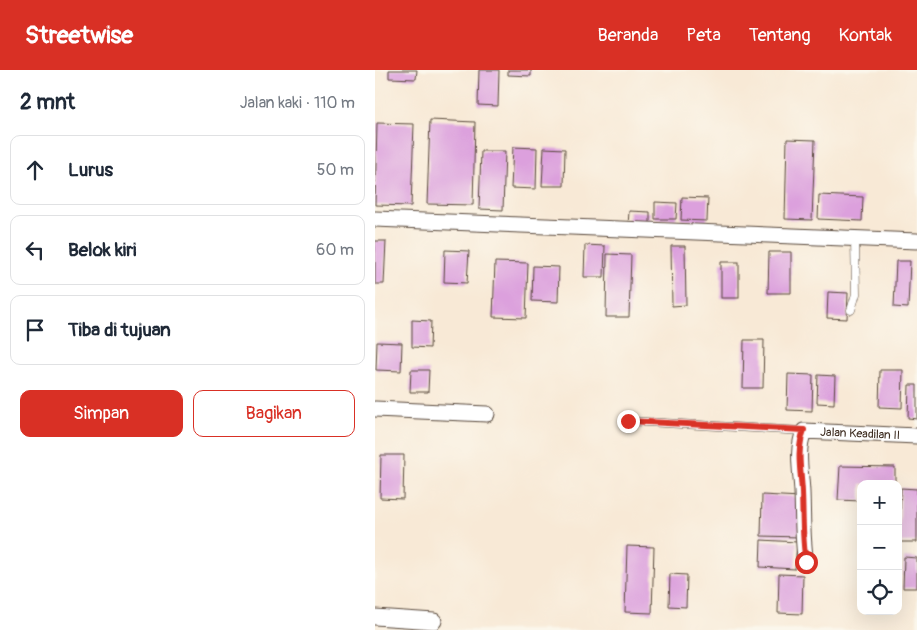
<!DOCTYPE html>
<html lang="id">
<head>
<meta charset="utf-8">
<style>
  body { margin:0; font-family:Pangolin,sans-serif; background:#f2f2f3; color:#1f2937 }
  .controls { position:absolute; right:15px; bottom:15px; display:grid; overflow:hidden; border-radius:10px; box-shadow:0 5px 20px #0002 }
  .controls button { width:45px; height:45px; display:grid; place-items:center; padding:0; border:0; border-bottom:1px solid #e0e1e3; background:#fff; color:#1f2937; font:25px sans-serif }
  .stop { position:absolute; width:15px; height:15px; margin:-11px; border:4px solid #d93025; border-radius:50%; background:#fff }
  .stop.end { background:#d93025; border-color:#fff; box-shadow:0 1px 5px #0008 }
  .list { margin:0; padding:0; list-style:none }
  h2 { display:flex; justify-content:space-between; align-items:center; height:65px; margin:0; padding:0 20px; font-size:21px }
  h2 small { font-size:16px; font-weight:400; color:#747a83 }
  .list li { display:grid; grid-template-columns:32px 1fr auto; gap:15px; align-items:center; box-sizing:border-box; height:70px; margin:0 10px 10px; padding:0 10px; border:1px solid #e0e1e3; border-radius:10px }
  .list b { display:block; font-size:19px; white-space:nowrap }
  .list em { font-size:16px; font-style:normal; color:#747a83 }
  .actions { display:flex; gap:10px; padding:15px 20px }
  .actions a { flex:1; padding:11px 0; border:1px solid #d93025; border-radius:10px; text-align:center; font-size:18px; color:#d93025 }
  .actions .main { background:#d93025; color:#fff }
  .icon { flex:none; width:28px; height:28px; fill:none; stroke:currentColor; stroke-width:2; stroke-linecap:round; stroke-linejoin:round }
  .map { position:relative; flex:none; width:542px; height:560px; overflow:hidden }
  header { display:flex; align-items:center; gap:30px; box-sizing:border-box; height:70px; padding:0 25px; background:#d93025; color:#fff }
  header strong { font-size:24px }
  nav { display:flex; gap:28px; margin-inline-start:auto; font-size:18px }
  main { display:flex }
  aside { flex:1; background:#fff }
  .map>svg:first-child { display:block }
  .building { fill:#dca0dd }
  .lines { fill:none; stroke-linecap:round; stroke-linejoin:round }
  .lane-casing { stroke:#57473a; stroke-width:9 }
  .street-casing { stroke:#57473a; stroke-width:17 }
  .lane { stroke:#fff; stroke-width:8 }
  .street { stroke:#fff; stroke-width:15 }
  .route { stroke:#d93025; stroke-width:6 }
  .labels { text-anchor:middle; stroke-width:4; stroke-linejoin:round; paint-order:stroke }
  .street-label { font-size:12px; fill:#3b2a1e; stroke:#fbf7ec }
</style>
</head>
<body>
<header>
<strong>Streetwise</strong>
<nav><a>Beranda</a><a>Peta</a><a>Tentang</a><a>Kontak</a></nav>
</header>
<main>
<aside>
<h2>2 mnt<small>Jalan kaki · 110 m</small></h2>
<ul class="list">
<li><svg class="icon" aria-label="ahead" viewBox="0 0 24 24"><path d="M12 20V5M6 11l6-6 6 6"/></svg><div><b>Lurus</b></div><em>50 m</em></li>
<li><svg class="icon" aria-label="left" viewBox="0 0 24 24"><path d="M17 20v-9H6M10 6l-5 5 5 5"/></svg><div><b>Belok kiri</b></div><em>60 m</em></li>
<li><svg class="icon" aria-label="arrive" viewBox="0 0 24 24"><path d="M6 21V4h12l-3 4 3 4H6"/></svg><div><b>Tiba di tujuan</b></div></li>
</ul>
<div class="actions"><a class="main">Simpan</a><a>Bagikan</a></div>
</aside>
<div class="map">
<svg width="542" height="560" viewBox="0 0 542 560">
  <rect width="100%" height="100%" fill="#fbf7ec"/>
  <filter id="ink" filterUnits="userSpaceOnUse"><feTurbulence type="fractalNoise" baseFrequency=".02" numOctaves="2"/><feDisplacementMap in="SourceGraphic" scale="10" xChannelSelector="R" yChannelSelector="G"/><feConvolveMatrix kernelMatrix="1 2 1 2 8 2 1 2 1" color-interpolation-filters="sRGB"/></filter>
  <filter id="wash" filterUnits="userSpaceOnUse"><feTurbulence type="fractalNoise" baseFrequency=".0096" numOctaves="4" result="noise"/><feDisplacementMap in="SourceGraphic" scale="20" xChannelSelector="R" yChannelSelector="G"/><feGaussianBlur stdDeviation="1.12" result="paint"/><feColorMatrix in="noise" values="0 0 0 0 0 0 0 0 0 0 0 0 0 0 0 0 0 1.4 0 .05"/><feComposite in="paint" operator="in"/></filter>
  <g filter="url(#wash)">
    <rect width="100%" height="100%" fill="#f8e9d6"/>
    <g id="blocks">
      <g class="building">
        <polygon points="14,0 42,0 41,9 14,8"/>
        <polygon points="104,0 124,0 123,36 103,35"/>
        <polygon points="133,0 156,0 156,6 133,5"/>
        <polygon points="55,50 100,52 98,135 52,134"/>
        <polygon points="2,53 39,54 36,136 0,135"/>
        <polygon points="412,69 440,70 437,150 410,149"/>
        <polygon points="138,77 162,78 161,119 136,118"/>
        <polygon points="169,78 190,79 189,116 167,116"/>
        <polygon points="106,81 130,81 128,140 104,139"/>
        <polygon points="444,125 488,127 487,151 443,149"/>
        <polygon points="307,127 333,128 332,151 306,150"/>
        <polygon points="280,132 302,133 301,149 280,149"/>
        <polygon points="254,141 275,142 275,157 253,156"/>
        <polygon points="0,171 11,171 9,214 0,214"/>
        <polygon points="210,175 230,176 229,207 209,207"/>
        <polygon points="296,176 310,176 311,235 297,236"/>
        <polygon points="70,180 94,181 92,213 69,212"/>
        <polygon points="394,182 416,182 416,223 393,223"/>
        <polygon points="232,184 256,185 254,247 231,247"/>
        <polygon points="521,191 535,191 533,238 519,237"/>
        <polygon points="120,192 153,193 151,248 118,247"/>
        <rect x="346" y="192" width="18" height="36"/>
        <polygon points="158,196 184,197 183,232 157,231"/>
        <polygon points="453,222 473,223 472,249 452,248"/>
        <polygon points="37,250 56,251 55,278 37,277"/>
        <polygon points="369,270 389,270 388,318 368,318"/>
        <polygon points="2,272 27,273 26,301 1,300"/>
        <polygon points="36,300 54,300 53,322 35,322"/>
        <polygon points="505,300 528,300 527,338 504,337"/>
        <polygon points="413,304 438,305 437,341 412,340"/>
        <polygon points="443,305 460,306 459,334 442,333"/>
        <polygon points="534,315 542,315 542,349 533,348"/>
        <polygon points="6,385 29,385 28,429 5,428"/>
        <polygon points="465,396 520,397 520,414 486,414 486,431 463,430"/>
        <polygon points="526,418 542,419 542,472 524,472"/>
        <polygon points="387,425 426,427 425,467 386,466"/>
        <polygon points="386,470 422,472 420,499 385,497"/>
        <polygon points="252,476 279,477 277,543 250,542"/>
        <polygon points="529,487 542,488 542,518 528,518"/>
        <polygon points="295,504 312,505 311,537 294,536"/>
        <polygon points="404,504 428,505 427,544 403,543"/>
      </g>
    </g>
  </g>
  <g filter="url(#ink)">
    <use href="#blocks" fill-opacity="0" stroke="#57473a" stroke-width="1"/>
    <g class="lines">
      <g class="lane-casing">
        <g id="lane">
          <polyline points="476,240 481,224 480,169"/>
          <polyline points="253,351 429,361"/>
        </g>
      </g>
      <g class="street-casing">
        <g id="street">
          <polyline points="0,149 542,171"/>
          <polyline points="0,339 112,344"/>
          <path id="s1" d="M431 493C427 469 428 446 427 422 426 400 421 382 429 361L542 366"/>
          <polyline points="0,547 59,551"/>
        </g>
      </g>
      <use href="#lane" class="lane"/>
      <use href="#street" class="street"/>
    </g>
  </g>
  <g class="lines" filter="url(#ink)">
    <path class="route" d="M253 351 429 360C421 382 426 400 427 422 428 446 427 469 431 492"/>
  </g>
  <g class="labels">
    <g class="street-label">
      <text dy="4" stroke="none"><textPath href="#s1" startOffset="189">Jalan Keadilan II</textPath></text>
    </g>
  </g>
</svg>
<div class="controls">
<button>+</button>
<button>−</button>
<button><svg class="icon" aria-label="locate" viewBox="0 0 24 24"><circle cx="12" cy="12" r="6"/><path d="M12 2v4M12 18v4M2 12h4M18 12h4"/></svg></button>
</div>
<div class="stop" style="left:431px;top:492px"></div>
<div class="stop end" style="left:253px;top:351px"></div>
</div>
</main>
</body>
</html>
